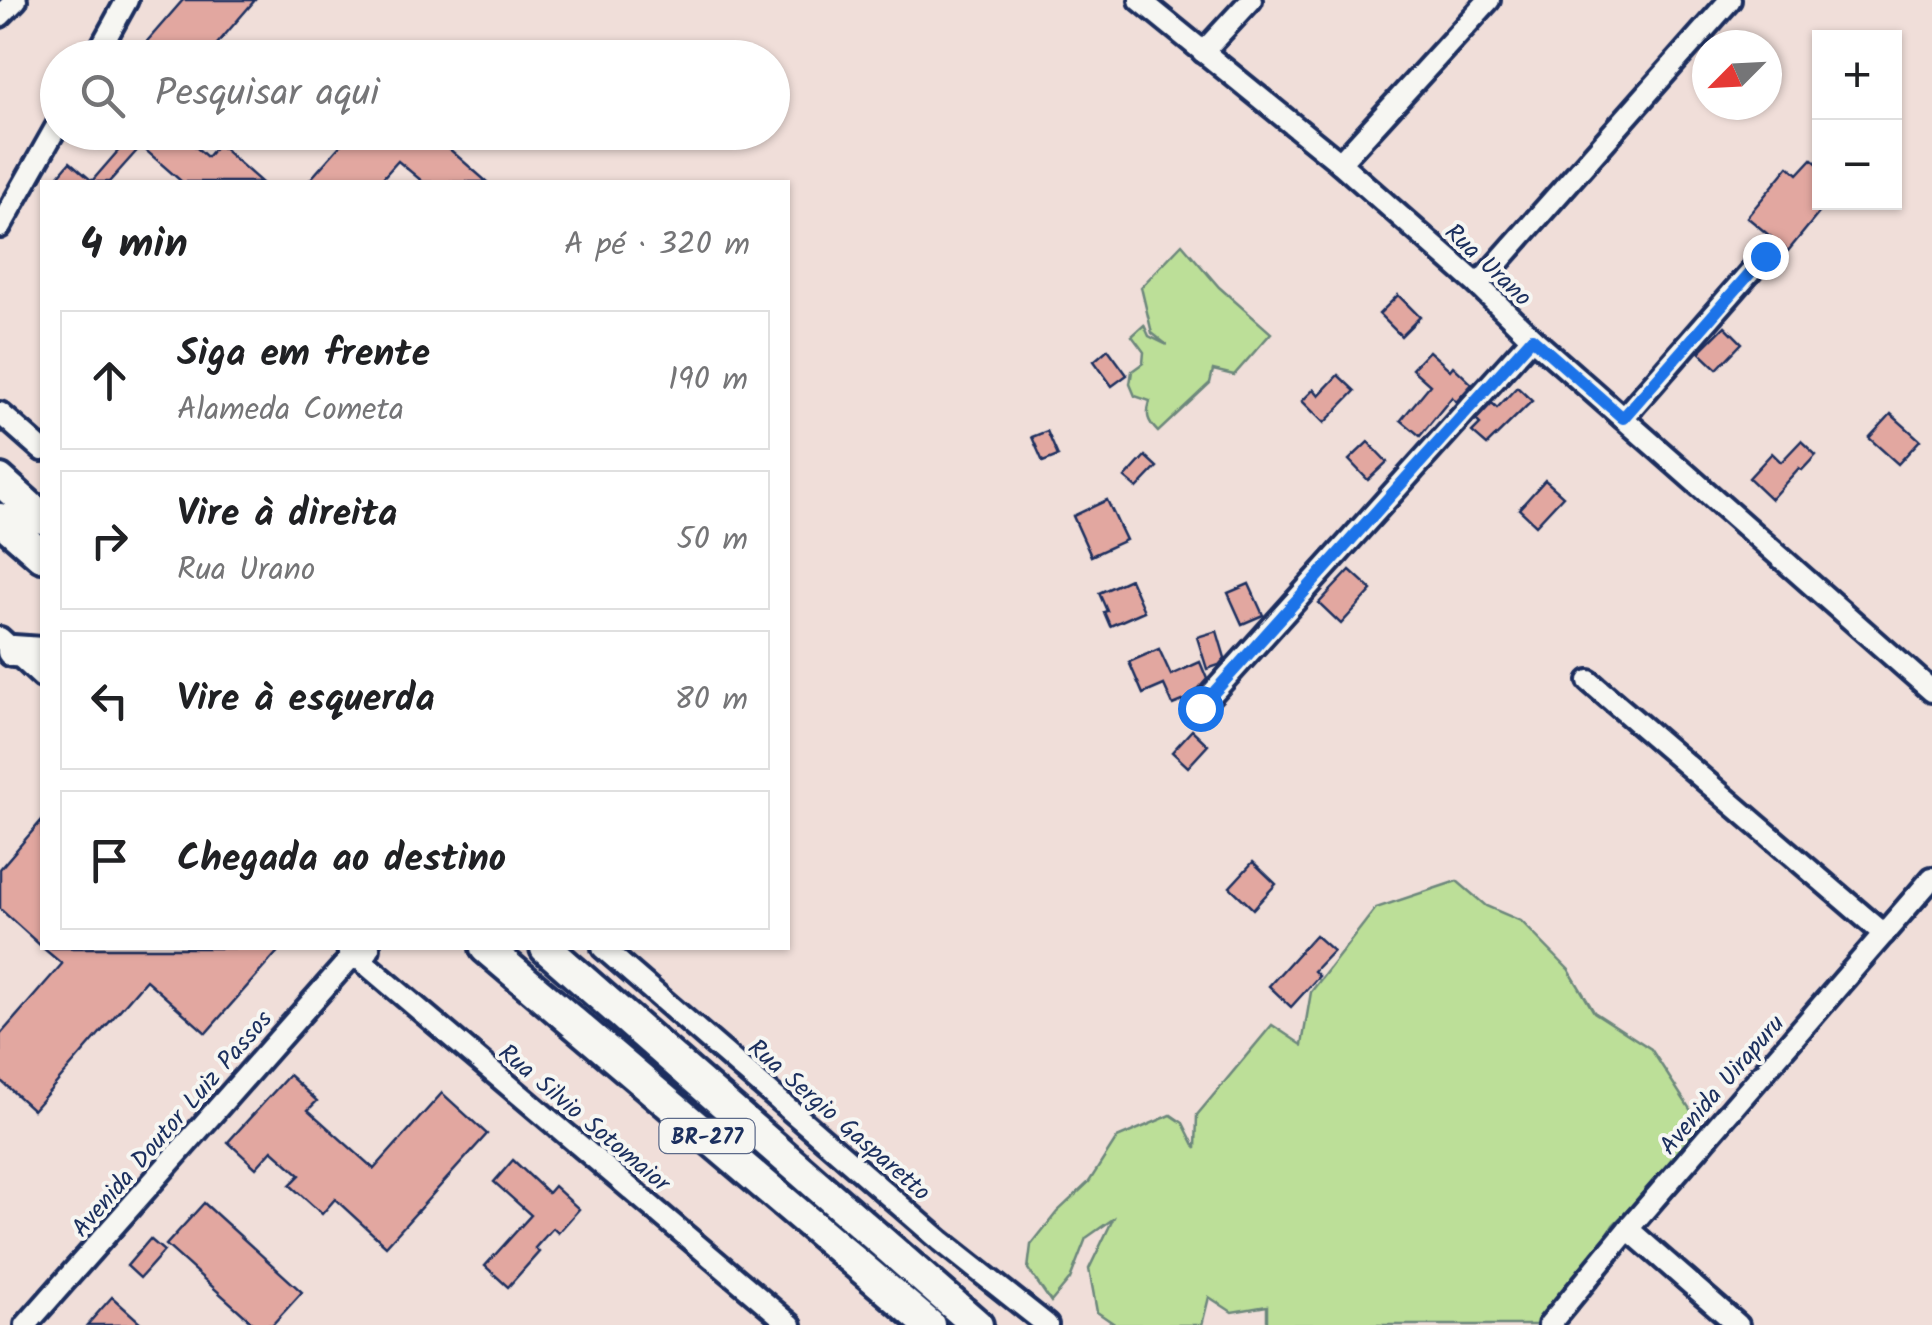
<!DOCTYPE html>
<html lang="pt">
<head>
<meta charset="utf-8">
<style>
  body { margin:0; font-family:Kalam,sans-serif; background:#f2f2f2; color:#202124 }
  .controls { position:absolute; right:30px; top:30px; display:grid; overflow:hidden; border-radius:0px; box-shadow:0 2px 8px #0004 }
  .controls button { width:90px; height:90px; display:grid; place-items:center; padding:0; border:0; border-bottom:2px solid #e0e0e0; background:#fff; color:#202124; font:50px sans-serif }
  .compass { position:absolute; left:1692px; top:30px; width:90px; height:90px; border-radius:50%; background:#fff; box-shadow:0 2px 8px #0004; rotate:246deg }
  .stop { position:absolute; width:30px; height:30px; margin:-22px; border:8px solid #1a73e8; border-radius:50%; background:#fff }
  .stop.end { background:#1a73e8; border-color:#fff; box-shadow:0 2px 10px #0008 }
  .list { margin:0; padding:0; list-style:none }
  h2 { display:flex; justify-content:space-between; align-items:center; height:130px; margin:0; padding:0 40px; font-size:42px }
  h2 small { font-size:32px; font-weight:400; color:#757577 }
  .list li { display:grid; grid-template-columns:65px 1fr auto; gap:30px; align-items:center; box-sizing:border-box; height:140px; margin:0 20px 20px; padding:0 20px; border:2px solid #e0e0e0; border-radius:0px }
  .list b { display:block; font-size:38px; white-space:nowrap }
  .list p { margin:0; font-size:32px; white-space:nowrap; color:#757577 }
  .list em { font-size:32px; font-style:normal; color:#757577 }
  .icon { flex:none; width:55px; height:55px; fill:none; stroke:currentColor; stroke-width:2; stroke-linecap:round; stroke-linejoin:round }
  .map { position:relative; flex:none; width:1932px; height:1325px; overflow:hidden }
  .search { position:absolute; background:#fff; box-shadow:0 2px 8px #0004; left:40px; top:40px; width:750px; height:110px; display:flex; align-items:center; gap:25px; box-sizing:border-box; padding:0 35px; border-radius:55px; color:#757577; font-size:38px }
  .panel { position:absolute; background:#fff; box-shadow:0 2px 8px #0004; left:40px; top:180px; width:750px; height:770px; border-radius:0px }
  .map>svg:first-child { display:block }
  .green { fill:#bcdf98; stroke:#6c877b; stroke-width:2.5 }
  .building { fill:#e2a7a0; stroke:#1b2f5e; stroke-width:2.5 }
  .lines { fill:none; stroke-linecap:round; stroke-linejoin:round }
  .minor-casing { stroke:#1b2f5e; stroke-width:28 }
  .highway-casing { stroke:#1b2f5e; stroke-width:38 }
  .minor { stroke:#f6f6f2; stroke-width:20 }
  .highway { stroke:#f6f6f2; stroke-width:30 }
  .route { stroke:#1a73e8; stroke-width:12 }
  .labels { text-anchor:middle; stroke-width:8; stroke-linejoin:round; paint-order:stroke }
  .shield { fill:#f6f6f2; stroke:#5d6b8a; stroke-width:2.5 }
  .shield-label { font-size:22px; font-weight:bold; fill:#1b2f5e }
  .street-label { font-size:25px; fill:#1b2f5e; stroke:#f6f6f2 }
</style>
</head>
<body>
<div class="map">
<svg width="1932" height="1325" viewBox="0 0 1932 1325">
  <rect width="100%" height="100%" fill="#f0ded9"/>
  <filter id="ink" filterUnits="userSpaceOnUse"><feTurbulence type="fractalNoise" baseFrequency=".01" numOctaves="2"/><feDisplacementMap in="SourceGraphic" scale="20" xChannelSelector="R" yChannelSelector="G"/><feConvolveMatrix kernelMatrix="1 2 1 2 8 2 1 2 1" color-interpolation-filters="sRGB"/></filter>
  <g filter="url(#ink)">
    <g class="green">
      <path d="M1182 244 1219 287 1271 333 1234 375 1213 370 1210 383 1158 432C1147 421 1146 415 1150 401L1135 396 1130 384 1132 371 1143 363 1144 352 1132 336 1144 325 1149 336 1167 345 1152 333 1141 287Z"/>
      <polygon points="1457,881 1486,906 1521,921 1569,970 1594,1012 1651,1049 1699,1123 1686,1150 1613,1225 1570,1295 1546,1325 1267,1325 1267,1306 1232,1312 1209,1297 1202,1325 1116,1325 1097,1312 1089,1269 1113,1219 1086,1238 1070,1279 1051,1302 1028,1269 1031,1245 1057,1212 1089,1182 1117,1138 1171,1115 1183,1123 1196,1149 1197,1115 1272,1025 1302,1045 1311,992 1376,908"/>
    </g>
    <g class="building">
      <polygon points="183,0 255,0 205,58 155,58 142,47"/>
      <polygon points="155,132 179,132 207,157 218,144 261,182 182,182 142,147"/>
      <polygon points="352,132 430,132 487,182 423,182 398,161 379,182 308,182"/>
      <polygon points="132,135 143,144 109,182 53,182 70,162 92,181"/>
      <polygon points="1812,159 1820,166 1820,202 1828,202 1788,251 1747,217 1789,166 1798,174"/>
      <polygon points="1398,295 1420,317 1401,336 1379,314"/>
      <polygon points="1725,326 1742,343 1717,369 1699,352"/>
      <polygon points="1108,349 1127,375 1112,386 1094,361"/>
      <polygon points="1429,351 1450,370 1453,366 1472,384 1456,402 1452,397 1420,436 1401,420 1430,385 1412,369"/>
      <polygon points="1338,375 1355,391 1324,423 1302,401 1314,389 1319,395"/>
      <polygon points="1517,387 1532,401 1487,445 1472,432 1480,424 1476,420 1492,403 1497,408"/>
      <polygon points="1891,414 1920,440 1898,464 1869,438"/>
      <polygon points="1047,431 1058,456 1043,462 1032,437"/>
      <polygon points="1801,441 1816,455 1802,470 1799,468 1771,499 1749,478 1772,453 1781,462"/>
      <polygon points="1368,442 1387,462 1368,480 1349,460"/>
      <polygon points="1145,456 1157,467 1137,488 1125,478"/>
      <polygon points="1545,480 1563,496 1536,525 1519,509"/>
      <polygon points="1107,500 1126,540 1091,556 1073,516"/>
      <polygon points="1350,570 1372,590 1341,624 1319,603"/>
      <polygon points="1130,579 1144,611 1110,626 1104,612 1107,611 1099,593"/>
      <polygon points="1249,584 1263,615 1242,624 1228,593"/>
      <polygon points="1217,631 1225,658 1219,665 1207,669 1197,637"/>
      <polygon points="1159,649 1171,675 1200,662 1207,679 1190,698 1173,705 1164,685 1143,694 1129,662"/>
      <polygon points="1192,730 1208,745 1188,767 1172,752"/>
      <polygon points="42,820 42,947 0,909 0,869"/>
      <polygon points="1253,862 1276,884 1253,909 1230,887"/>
      <polygon points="1315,935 1333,951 1314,971 1319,976 1291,1007 1269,986"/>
      <polygon points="43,948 281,948 206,1033 146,980 33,1110 0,1080 0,1035 62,964"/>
      <polygon points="289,1075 317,1101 308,1110 374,1169 442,1093 487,1134 386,1246 335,1199 322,1214 290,1185 300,1175 272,1150 256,1168 228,1142"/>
      <polygon points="513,1160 548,1193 554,1186 579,1209 558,1233 553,1228 535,1248 539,1252 508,1287 485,1266 531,1215 494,1182"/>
      <polygon points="204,1203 302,1292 272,1325 255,1325 166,1245"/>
      <polygon points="150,1239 164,1251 140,1278 127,1266"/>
      <polygon points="112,1297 143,1325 87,1325"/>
    </g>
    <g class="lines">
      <g class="minor-casing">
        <g id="minor">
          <polyline points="1140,0 1340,163 1478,285 1532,338 1932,691"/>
          <polyline points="0,16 16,0"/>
          <polyline points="1203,52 1251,0"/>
          <polyline points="95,58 127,0"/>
          <polyline points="1340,163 1489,0"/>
          <polyline points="0,227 58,124"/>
          <polyline points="1478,285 1730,0"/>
          <polyline points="0,413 42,450"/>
          <polyline points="1623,418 1765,255"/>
          <polyline points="0,638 42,677"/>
          <polyline points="1589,681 1884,934"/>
          <polyline points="1200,707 1532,338"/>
          <polyline points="603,948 941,1241 1047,1325"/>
          <polyline points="348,949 791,1325"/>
          <polyline points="1628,1229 1738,1325"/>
          <polyline points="26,1325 354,954"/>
          <polyline points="1549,1325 1628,1229 1932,878"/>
        </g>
      </g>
      <g class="highway-casing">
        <g id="highway">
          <polyline points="0,480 42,518"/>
          <polyline points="0,519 42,556"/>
          <polyline points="13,651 42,653"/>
          <polyline points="486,948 929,1325"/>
          <polyline points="546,948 977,1325"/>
          <polyline points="354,954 364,948"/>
        </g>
      </g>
      <use href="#minor" class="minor"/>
      <use href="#highway" class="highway"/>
    </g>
  </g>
  <g class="lines" filter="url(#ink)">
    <polyline class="route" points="1200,708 1532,338 1623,418 1765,256"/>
  </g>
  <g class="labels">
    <rect class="shield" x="659.5" y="1119" width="95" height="34" rx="8"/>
    <g class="shield-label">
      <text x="707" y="1144">BR-277</text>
    </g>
    <g class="street-label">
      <text transform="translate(1489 264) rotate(43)" y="9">Rua Urano</text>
      <text transform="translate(1721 1084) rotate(-49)" y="9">Avenida Uirapuru</text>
      <text transform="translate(585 1117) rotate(40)" y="9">Rua Silvio Sotomaior</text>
      <text transform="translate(840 1119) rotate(41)" y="9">Rua Sergio Gasparetto</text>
      <text transform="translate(171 1123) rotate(-49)" y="9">Avenida Doutor Luiz Passos</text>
    </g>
  </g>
</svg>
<div class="controls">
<button>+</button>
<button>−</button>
</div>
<svg class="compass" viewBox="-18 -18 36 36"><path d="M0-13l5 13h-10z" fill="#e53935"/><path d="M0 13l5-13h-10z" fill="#757577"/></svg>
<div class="stop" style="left:1200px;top:708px"></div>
<div class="stop end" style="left:1765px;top:256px"></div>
<div class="search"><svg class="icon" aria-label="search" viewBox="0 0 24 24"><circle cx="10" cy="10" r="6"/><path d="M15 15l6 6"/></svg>Pesquisar aqui</div>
<section class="panel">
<h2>4 min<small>A pé · 320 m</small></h2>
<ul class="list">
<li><svg class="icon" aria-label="ahead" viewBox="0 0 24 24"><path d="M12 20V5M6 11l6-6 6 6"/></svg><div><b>Siga em frente</b><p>Alameda Cometa</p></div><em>190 m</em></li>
<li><svg class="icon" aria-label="right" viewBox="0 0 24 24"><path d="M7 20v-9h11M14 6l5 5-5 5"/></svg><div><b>Vire à direita</b><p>Rua Urano</p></div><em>50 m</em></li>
<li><svg class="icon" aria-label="left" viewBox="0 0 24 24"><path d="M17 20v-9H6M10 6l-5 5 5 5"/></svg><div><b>Vire à esquerda</b></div><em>80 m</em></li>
<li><svg class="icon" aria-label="arrive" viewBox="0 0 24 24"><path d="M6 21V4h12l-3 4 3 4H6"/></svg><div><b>Chegada ao destino</b></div></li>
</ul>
</section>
</div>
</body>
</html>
